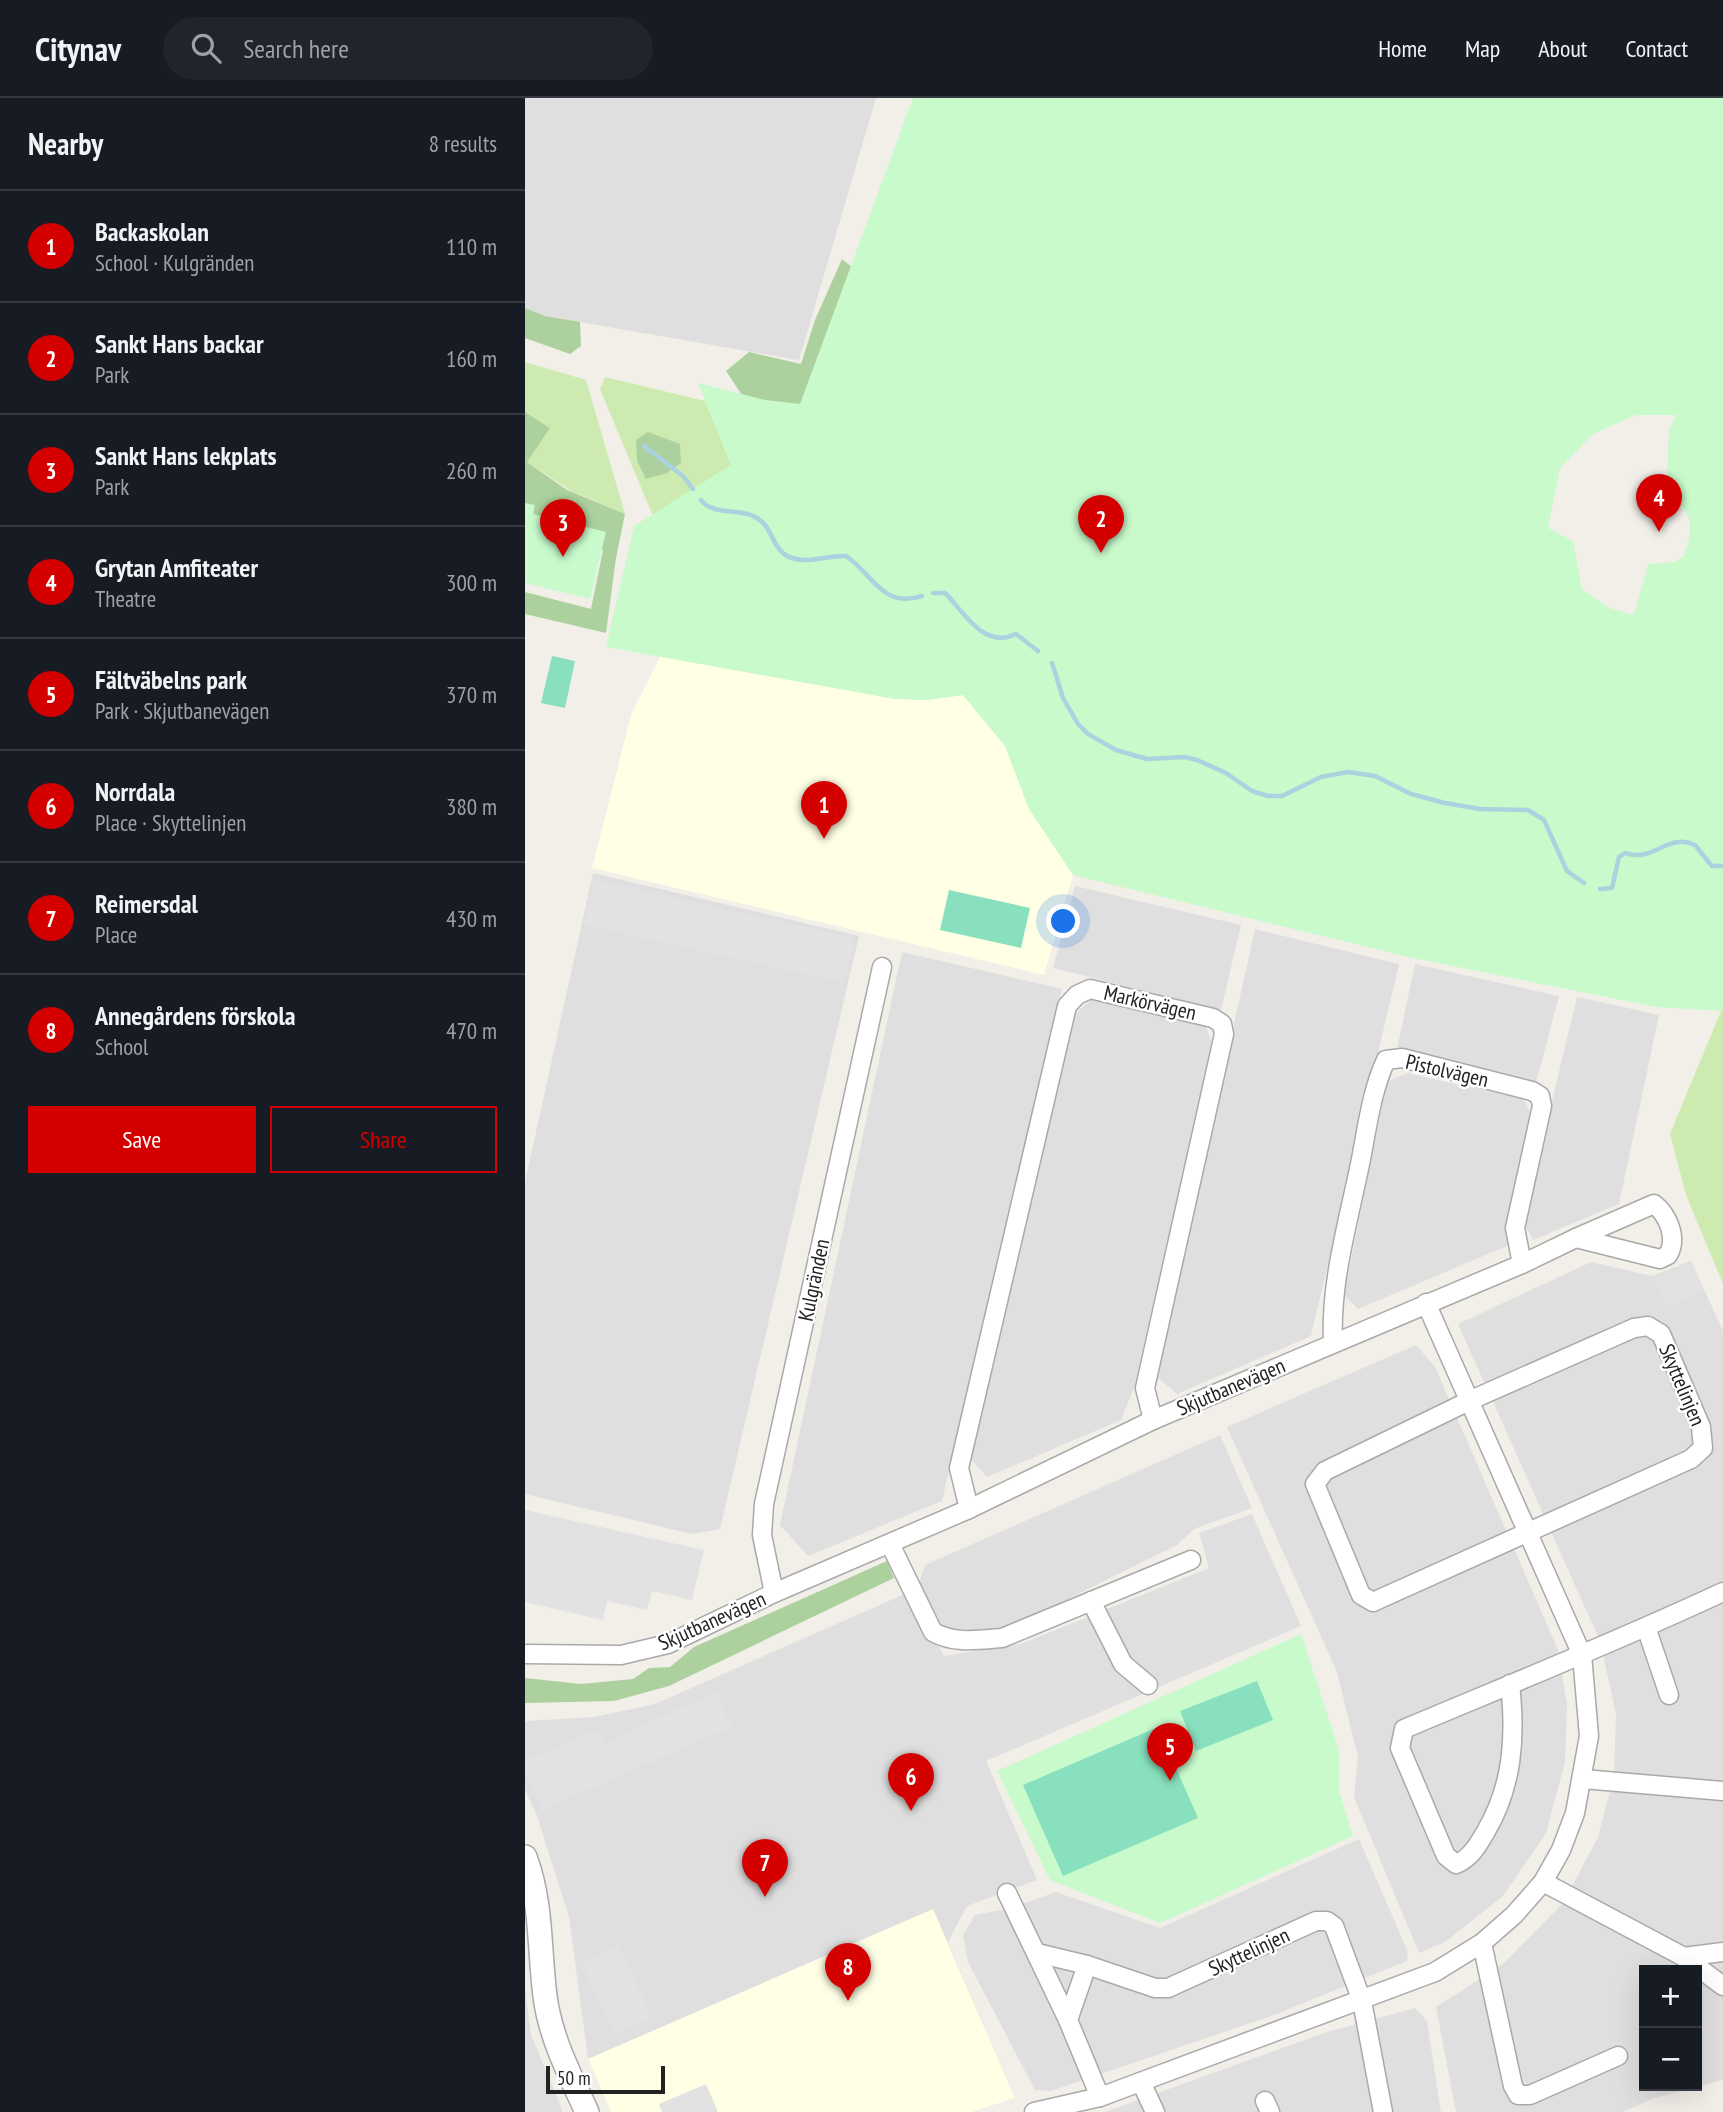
<!DOCTYPE html>
<html lang="en">
<head>
<meta charset="utf-8">
<style>
  body { margin:0; font-family:"PT Sans Narrow",sans-serif; background:#20242c; color:#f1f3f6 }
  .controls { position:absolute; right:21px; bottom:21px; display:grid; overflow:hidden; border-radius:0px; box-shadow:0 7px 28px #0002 }
  .controls button { width:63px; height:63px; display:grid; place-items:center; padding:0; border:0; border-bottom:2px solid #363941; background:#171b24; color:#f1f3f6; font:35px sans-serif }
  .scale { position:absolute; left:21px; bottom:18px; width:119px; box-sizing:border-box; padding-left:7px; border:4px solid #222; border-top:0; font-size:19px; line-height:24px; white-space:nowrap; color:#222; -webkit-text-stroke:5px #fff; paint-order:stroke }
  .you { position:absolute; left:539px; top:824px; width:24px; height:24px; margin:-18px; border:5px solid #fff; border-radius:50%; background:#1a73e8; box-shadow:0 0 0 10px #1a73e833 }
  .badge { display:grid; place-items:center; width:46px; height:46px; border-radius:50%; background:#d40000; color:#fff; font-size:23px; font-weight:700 }
  .pin { position:absolute; translate:-50% -58px; filter:drop-shadow(0 2px 4px #0008) }
  .pin::after { content:''; position:absolute; top:37px; width:24px; height:21px; background:inherit; clip-path:polygon(0 0,100% 0,50% 100%) }
  .list { margin:0; padding:0; list-style:none }
  h2 { display:flex; justify-content:space-between; align-items:center; height:91px; margin:0; padding:0 28px; font-size:30px }
  h2 small { font-size:23px; font-weight:400; color:#9ea1a6 }
  .list li { display:grid; grid-template-columns:46px 1fr auto; gap:21px; align-items:center; box-sizing:border-box; height:112px; padding:0 28px; border-top:2px solid #363941 }
  .list b { display:block; font-size:26px; white-space:nowrap }
  .list p { margin:0; font-size:23px; white-space:nowrap; color:#9ea1a6 }
  .list em { font-size:23px; font-style:normal; color:#9ea1a6 }
  .actions { display:flex; gap:14px; padding:21px 28px }
  .actions a { flex:1; padding:16px 0; border:2px solid #d40000; border-radius:0px; text-align:center; font-size:24px; color:#d40000 }
  .actions .main { background:#d40000; color:#fff }
  .icon { flex:none; width:38px; height:38px; fill:none; stroke:currentColor; stroke-width:2; stroke-linecap:round; stroke-linejoin:round }
  .map { position:relative; flex:none; width:1198px; height:2014px; overflow:hidden }
  header { display:flex; align-items:center; gap:42px; box-sizing:border-box; height:98px; padding:0 35px; background:#171b24; border-bottom:2px solid #363941 }
  header strong { font-size:33px }
  nav { display:flex; gap:38px; margin-inline-start:auto; font-size:24px }
  .search { width:490px; height:63px; background:#20242c; display:flex; align-items:center; gap:18px; box-sizing:border-box; padding:0 24px; border-radius:38px; color:#9ea1a6; font-size:26px }
  main { display:flex }
  aside { flex:1; background:#171b24 }
  .map>svg:first-child { display:block }
  .residential { fill:#e0dfdf; fill-rule:evenodd }
  .education { fill:#ffffe5 }
  .grass { fill:#cdebb0 }
  .forest { fill:#add19e }
  .park { fill:#c8facc; fill-rule:evenodd }
  .pitch { fill:#88e0be }
  .parking { fill:#e2e2e2 }
  .lines { fill:none; stroke-linecap:round; stroke-linejoin:round }
  .stream { stroke:#aad3df; stroke-width:4.5 }
  .minor-casing { stroke:#a9a9a9; stroke-width:21 }
  .tertiary-casing { stroke:#a9a9a9; stroke-width:26 }
  .minor { stroke:#fff; stroke-width:18 }
  .tertiary { stroke:#fff; stroke-width:23 }
  .labels { text-anchor:middle; stroke-width:5; stroke-linejoin:round; paint-order:stroke }
  .street-label { font-size:21px; fill:#222; stroke:#fff }
</style>
</head>
<body>
<header>
<strong>Citynav</strong>
<div class="search"><svg class="icon" aria-label="search" viewBox="0 0 24 24"><circle cx="10" cy="10" r="6"/><path d="M15 15l6 6"/></svg>Search here</div>
<nav><a>Home</a><a>Map</a><a>About</a><a>Contact</a></nav>
</header>
<main>
<aside>
<h2>Nearby<small>8 results</small></h2>
<ul class="list">
<li><span class="badge">1</span><div><b>Backaskolan</b><p>School · Kulgränden</p></div><em>110 m</em></li>
<li><span class="badge">2</span><div><b>Sankt Hans backar</b><p>Park</p></div><em>160 m</em></li>
<li><span class="badge">3</span><div><b>Sankt Hans lekplats</b><p>Park</p></div><em>260 m</em></li>
<li><span class="badge">4</span><div><b>Grytan Amfiteater</b><p>Theatre</p></div><em>300 m</em></li>
<li><span class="badge">5</span><div><b>Fältväbelns park</b><p>Park · Skjutbanevägen</p></div><em>370 m</em></li>
<li><span class="badge">6</span><div><b>Norrdala</b><p>Place · Skyttelinjen</p></div><em>380 m</em></li>
<li><span class="badge">7</span><div><b>Reimersdal</b><p>Place</p></div><em>430 m</em></li>
<li><span class="badge">8</span><div><b>Annegårdens förskola</b><p>School</p></div><em>470 m</em></li>
</ul>
<div class="actions"><a class="main">Save</a><a>Share</a></div>
</aside>
<div class="map">
<svg width="1198" height="2014" viewBox="0 0 1198 2014">
  <rect width="100%" height="100%" fill="#f2efe9"/>
  <g class="residential">
    <polygon points="0,0 351,0 274,262 20,218 0,210"/>
    <polygon points="68,775 334,838 195,1431 167,1436 0,1396 0,1084"/>
    <polygon points="550,788 716,827 696,912 528,870"/>
    <polygon points="730,831 874,866 786,1238 652,1296 631,1278"/>
    <polygon points="377,854 537,891 417,1403 283,1458 255,1427"/>
    <polygon points="890,866 1034,898 1011,985 872,951"/>
    <polygon points="1052,899 1134,917 1094,1106 1008,1142 998,1124"/>
    <polygon points="566,902 680,926 687,946 609,1290 596,1322 462,1379 444,1359 546,919"/>
    <polygon points="882,975 998,1001 1006,1015 982,1148 833,1211 819,1197 862,984"/>
    <path d="M1166 1163 1198 1233V1982L1126 2001 1098 2014H931L911 1909 978 1866 1039 1804 1073 1739 1089 1676 1091 1616 1075 1543 933 1226 1066 1164 1127 1178ZM1119 1872H1172V1988H1119Z"/>
    <polygon points="891,1247 910,1269 1033,1552 1042,1607 1040,1664 1021,1735 978,1798 920,1844 894,1855 829,1699 833,1659 812,1574 702,1329"/>
    <polygon points="695,1337 727,1410 669,1431 652,1447 474,1535 417,1529 394,1485 400,1467"/>
    <polygon points="727,1416 776,1528 461,1663 512,1782 442,1808 423,1844 490,2000 447,2014 86,2014 63,1961 44,1819 12,1718 0,1691 0,1623 69,1619 130,1606 384,1494 419,1558 496,1546 684,1470 674,1435"/>
    <polygon points="834,1741 883,1854 882,1863 749,1917 526,1993 510,1992 443,1864 438,1837 450,1817 486,1810 531,1794 635,1830"/>
    <polygon points="0,1890 6,1937 38,2014 0,2014"/>
    <polygon points="890,1910 902,1923 916,2014 580,2014 802,1934"/>
  </g>
  <g class="education">
    <polygon points="136,557 370,601 403,602 438,597 480,648 504,711 548,777 519,877 67,770 107,614"/>
    <polygon points="408,1811 490,2000 447,2014 86,2014 63,1961"/>
  </g>
  <g class="grass">
    <polygon points="0,264 61,282 100,416 46,393 1,363 25,330 0,314"/>
    <polygon points="80,279 180,303 206,367 128,418 75,291"/>
    <polygon points="1196,913 1198,913 1198,1186 1161,1097 1145,1036"/>
  </g>
  <g class="forest">
    <polygon points="317,161 338,178 273,316 221,303 201,273 224,254 276,266 290,222"/>
    <polygon points="0,210 20,218 55,224 56,248 45,256 0,240"/>
    <polygon points="0,314 25,330 2,364 42,392 100,416 91,460 81,535 0,516 0,494 66,511 78,452 14,419 0,417"/>
    <polygon points="123,334 155,346 156,365 142,375 121,381 112,363 111,342"/>
    <polygon points="362,1463 369,1480 144,1588 89,1603 0,1605 0,1580 56,1586 108,1581 124,1570 145,1569 169,1549"/>
  </g>
  <g class="park">
    <path d="M388 0H1198V913L1131 909 883 859 548 777 504 711 480 648 438 597 403 602 370 601 81 549 109 428 206 367 173 285 240 302 275 306ZM1111 317H1152L1144 332 1141 398C1169 411 1169 429 1159 458L1149 464 1123 466 1109 517 1084 510 1057 491 1048 443 1023 430 1035 370 1068 336Z"/>
    <polygon points="0,405 10,407 8,416 81,434 65,501 0,485"/>
    <polygon points="776,1536 814,1652 814,1693 828,1738 635,1825 525,1782 472,1673"/>
  </g>
  <g class="pitch">
    <polygon points="27,558 50,563 40,610 16,605"/>
    <polygon points="424,792 505,810 496,850 415,832"/>
    <polygon points="732,1583 748,1622 671,1653 655,1613"/>
    <polygon points="633,1629 673,1720 538,1778 498,1687"/>
  </g>
  <g class="parking">
    <polygon points="69,782 330,840 320,885 59,827"/>
    <polygon points="1165,1165 1177,1193 1141,1209 1129,1181"/>
    <polygon points="0,1412 179,1452 167,1502 127,1493 122,1512 82,1503 78,1522 0,1504"/>
    <polygon points="191,1593 206,1629 17,1712 0,1678 0,1663 71,1631 80,1646"/>
    <polygon points="94,1848 127,1920 89,1937 57,1865"/>
    <polygon points="181,1986 193,2014 137,2014 134,2006"/>
  </g>
  <g class="lines">
    <g class="stream">
      <polyline points="119,348 158,378 168,391"/>
      <path d="M176 402C190 419 214 409 232 420 249 430 247 454 267 460 285 466 302 457 321 458 348 476 357 511 397 498"/>
      <path d="M408 495H420C439 513 458 552 491 536L513 553"/>
      <polyline points="527,565 538,600 553,626 563,636 591,652 622,661 659,659 672,662 701,675 727,693 743,698 757,698 796,679 823,674 850,678 886,696 920,705 955,711 1003,712 1019,722 1042,773 1059,785"/>
      <path d="M1075 791 1087 790 1094 759 1100 755C1130 765 1142 734 1170 747L1187 768H1198"/>
    </g>
    <g class="minor-casing">
      <g id="minor">
        <path d="M1129 1106C1143 1117 1153 1140 1143 1157L1135 1161 1051 1140Z"/>
        <polygon points="1123,1228 1136,1236 1176,1329 1178,1350 1166,1361 859,1499 848,1504 836,1497 790,1386 800,1373 946,1302 1109,1230"/>
        <path d="M808 1245C805 1185 823 1125 835 1066 842 1032 846 994 861 962L877 960 1007 993 1015 998 1017 1008 990 1130 997 1166"/>
        <polyline points="444,1411 434,1370 542,908 552,897 565,891 688,920 697,926 699,936 620,1290 628,1322"/>
        <path d="M365 1446 408 1534C430 1546 452 1542 477 1540L666 1462"/>
        <polyline points="249,1495 237,1437 239,1406 357,869"/>
        <polyline points="566,1503 598,1566 623,1587"/>
        <polyline points="1121,1529 1144,1597"/>
        <polyline points="0,1556 96,1557 143,1546 249,1495 444,1411 628,1322 997,1166 1051,1140"/>
        <path d="M985 1586C991 1639 988 1688 960 1735 953 1747 945 1761 931 1766L921 1758 875 1650 879 1631C986 1586 1093 1543 1198 1494"/>
        <polyline points="1058,1681 1198,1693"/>
        <polyline points="1018,1784 1159,1859 1198,1888"/>
        <polyline points="482,1795 543,1922"/>
        <polyline points="957,1845 988,1988 993,1997 1005,1997 1093,1958"/>
        <polyline points="512,1855 562,1867"/>
        <polyline points="1159,1859 1198,1854"/>
        <polyline points="616,1984 630,2014"/>
        <polyline points="575,1999 543,1922 562,1867 630,1890 643,1890 791,1823 802,1823 809,1828 837,1903 858,2014"/>
        <polyline points="740,2003 745,2014"/>
        <polyline points="509,2014 575,1999 910,1874 957,1845 989,1817 1018,1784 1036,1752 1050,1715 1064,1638 1057,1557 901,1205"/>
      </g>
    </g>
    <g class="tertiary-casing">
      <path id="tertiary" d="M0 1759C17 1804 14 1851 20 1898 25 1939 45 1977 62 2014"/>
    </g>
    <use href="#minor" class="minor"/>
    <use href="#tertiary" class="tertiary"/>
  </g>
  <g class="labels">
    <g class="street-label">
      <text transform="translate(625 905) rotate(13)" y="7">Markörvägen</text>
      <text transform="translate(922 973) rotate(13)" y="7">Pistolvägen</text>
      <text transform="translate(289 1182) rotate(-78)" y="7">Kulgränden</text>
      <text transform="translate(1157 1287) rotate(67)" y="7">Skyttelinjen</text>
      <text transform="translate(706 1289) rotate(-23)" y="7">Skjutbanevägen</text>
      <text transform="translate(187 1523) rotate(-24)" y="7">Skjutbanevägen</text>
      <text transform="translate(724 1854) rotate(-25)" y="7">Skyttelinjen</text>
    </g>
  </g>
</svg>
<div class="controls">
<button>+</button>
<button>−</button>
</div>
<div class="scale">50 m</div>
<div class="you"></div>
<div class="pin badge" style="left:299px;top:741px">1</div>
<div class="pin badge" style="left:576px;top:455px">2</div>
<div class="pin badge" style="left:38px;top:459px">3</div>
<div class="pin badge" style="left:1134px;top:434px">4</div>
<div class="pin badge" style="left:645px;top:1683px">5</div>
<div class="pin badge" style="left:386px;top:1713px">6</div>
<div class="pin badge" style="left:240px;top:1799px">7</div>
<div class="pin badge" style="left:323px;top:1903px">8</div>
</div>
</main>
</body>
</html>
